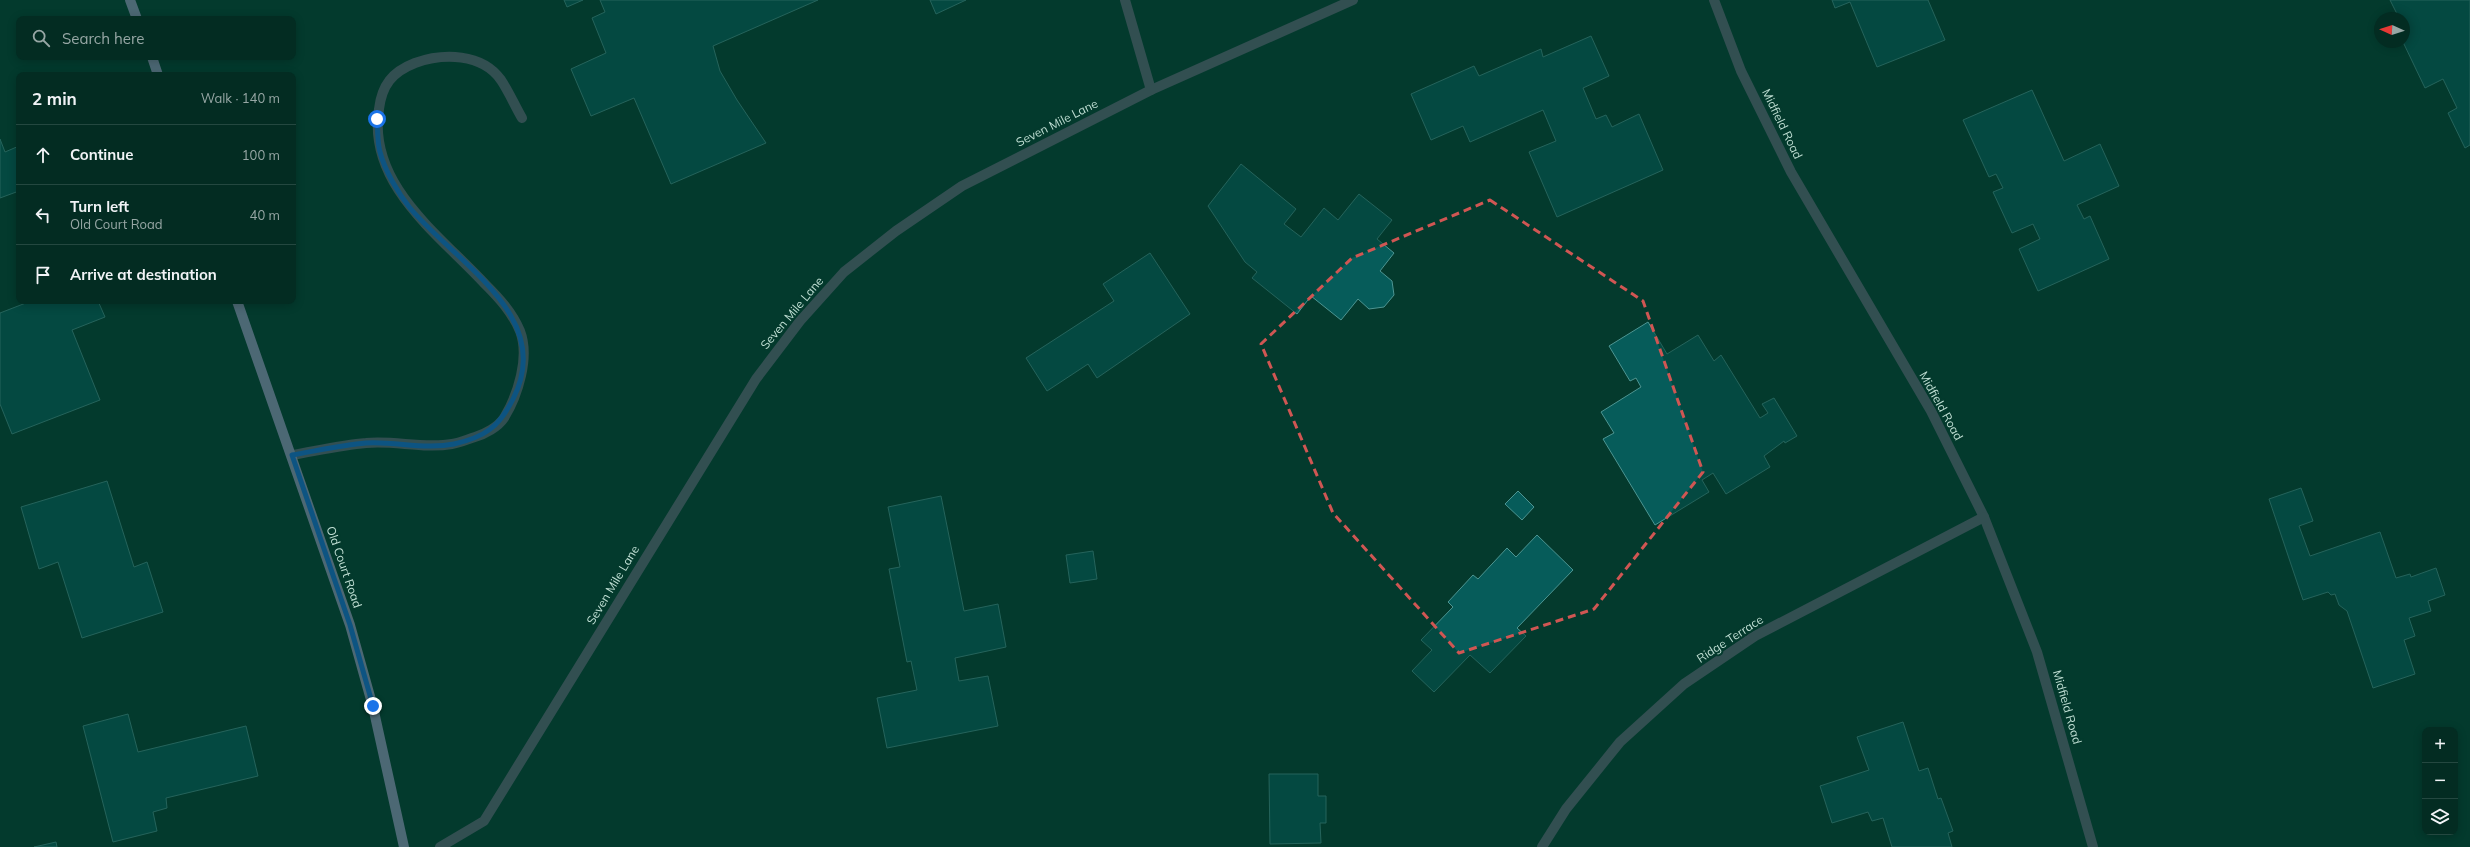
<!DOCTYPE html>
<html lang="en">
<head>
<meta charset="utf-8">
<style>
  body { margin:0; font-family:Mulish,sans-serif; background:#11382f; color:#f1f3f6 }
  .controls { position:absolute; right:12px; bottom:12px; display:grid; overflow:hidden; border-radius:8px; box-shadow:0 2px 10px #0003 }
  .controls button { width:36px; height:36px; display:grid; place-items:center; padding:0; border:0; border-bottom:1px solid #244840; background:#032c22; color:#f1f3f6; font:20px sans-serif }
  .compass { position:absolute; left:2374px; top:12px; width:36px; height:36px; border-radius:50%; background:#032c22; box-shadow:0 2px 10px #0003; rotate:273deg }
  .stop { position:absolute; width:12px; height:12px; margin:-9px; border:3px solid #1a73e8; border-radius:50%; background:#fff }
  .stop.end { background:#1a73e8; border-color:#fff; box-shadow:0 1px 4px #0008 }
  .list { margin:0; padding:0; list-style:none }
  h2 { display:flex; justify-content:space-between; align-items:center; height:52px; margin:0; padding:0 16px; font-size:17px }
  h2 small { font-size:13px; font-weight:400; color:#97a7a5 }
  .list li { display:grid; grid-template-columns:26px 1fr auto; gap:12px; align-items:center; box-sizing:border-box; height:60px; padding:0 16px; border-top:1px solid #244840 }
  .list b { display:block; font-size:15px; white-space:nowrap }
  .list p { margin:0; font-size:13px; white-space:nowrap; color:#97a7a5 }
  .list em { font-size:13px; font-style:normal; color:#97a7a5 }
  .icon { flex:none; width:22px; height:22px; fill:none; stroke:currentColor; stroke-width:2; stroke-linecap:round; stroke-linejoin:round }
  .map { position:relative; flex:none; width:2470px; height:847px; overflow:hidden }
  .search { position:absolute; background:#032c22; box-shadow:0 2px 10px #0003; left:16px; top:16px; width:280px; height:44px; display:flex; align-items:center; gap:10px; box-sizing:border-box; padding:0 14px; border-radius:8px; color:#97a7a5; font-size:15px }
  .panel { position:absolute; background:#032c22; box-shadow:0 2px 10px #0003; left:16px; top:72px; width:280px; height:232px; border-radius:8px }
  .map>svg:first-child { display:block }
  .building { fill:#065c5a; stroke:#4d9592 }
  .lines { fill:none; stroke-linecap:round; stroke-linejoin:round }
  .minor { stroke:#6b687d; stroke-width:10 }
  .major { stroke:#a59fc9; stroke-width:10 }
  .route { stroke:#1a73e8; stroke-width:5 }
  .marked { fill:none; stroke:#d05653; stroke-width:3; stroke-dasharray:8 5; stroke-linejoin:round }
  .labels { text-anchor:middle; stroke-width:4; stroke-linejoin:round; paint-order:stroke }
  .street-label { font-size:12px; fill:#bfded3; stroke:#043a2d }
</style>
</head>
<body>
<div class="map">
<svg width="2470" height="847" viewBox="0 0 2470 847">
  <rect width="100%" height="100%" fill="#043a2d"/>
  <g class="building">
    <polygon points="564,0 583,0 567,7"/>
    <polygon points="600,0 818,0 713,46 720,71 737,100 766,143 671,184 634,98 591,116 571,69 606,53 592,18 605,12"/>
    <polygon points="930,0 966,0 936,14"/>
    <polygon points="1832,0 1928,0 1945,40 1877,67 1850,2 1835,8"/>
    <polygon points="2390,0 2470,0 2470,145 2465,148 2448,113 2457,108 2443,79 2425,88 2403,42 2404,18 2399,18"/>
    <polygon points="1591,36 1609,76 1583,88 1596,119 1606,115 1612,127 1639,114 1663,170 1557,217 1529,152 1556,141 1543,110 1470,142 1463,126 1431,140 1411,94 1474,66 1479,76 1541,49 1543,57"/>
    <polygon points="2032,90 2064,161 2100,144 2119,186 2077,205 2084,219 2090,216 2109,259 2038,291 2019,249 2040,239 2033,224 2012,233 1993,192 2003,188 1996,174 1989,177 1963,120"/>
    <polygon points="0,139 5,152 19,146 19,191 0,198"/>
    <polygon points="1241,164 1296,209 1284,224 1301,237 1324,208 1338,220 1359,194 1392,220 1377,239 1394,253 1380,271 1392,281 1394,295 1384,307 1369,309 1358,299 1341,320 1311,296 1297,314 1252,278 1257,272 1245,262 1208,206"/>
    <polygon points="1150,253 1190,314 1097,378 1088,364 1047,391 1026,358 1114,301 1103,284"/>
    <polygon points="31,301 98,301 105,317 72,330 100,400 12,434 0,404 0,313"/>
    <polygon points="1648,322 1667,354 1698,335 1714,361 1721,355 1760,418 1768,413 1762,404 1774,398 1797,436 1785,443 1784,441 1764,456 1770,467 1726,494 1713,473 1702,480 1709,492 1655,525 1603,439 1614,433 1601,412 1641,387 1636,378 1630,381 1609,346"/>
    <polygon points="107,481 134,567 147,562 163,612 82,638 58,562 39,569 21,507"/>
    <polygon points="2301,488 2313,521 2299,526 2310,556 2380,532 2396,578 2410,574 2411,577 2436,568 2445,595 2428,601 2431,611 2409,618 2415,636 2404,640 2415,674 2373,688 2347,611 2339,605 2335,594 2331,595 2328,592 2303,600 2269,499"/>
    <polygon points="1518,491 1534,507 1522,520 1505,504"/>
    <polygon points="941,496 964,611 998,604 1006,647 955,658 959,681 988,676 998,726 887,748 877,698 917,690 911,661 907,662 889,569 900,567 888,507"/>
    <polygon points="1537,535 1573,570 1517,628 1526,636 1490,673 1470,655 1434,692 1412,671 1432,650 1421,640 1453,607 1448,602 1473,575 1478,579 1507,548 1516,557"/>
    <polygon points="1093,551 1097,579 1070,583 1066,555"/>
    <polygon points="128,714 138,752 246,726 258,776 166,798 167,808 153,812 157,831 113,842 83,726"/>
    <polygon points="1903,722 1919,771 1928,768 1938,799 1941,798 1953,831 1948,833 1952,847 1892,847 1883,818 1872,821 1868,812 1832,823 1820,786 1869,770 1857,737"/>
    <polygon points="1269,774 1318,774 1318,796 1326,796 1326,823 1320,823 1321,843 1270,844"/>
    <polygon points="56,842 57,847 34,847"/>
  </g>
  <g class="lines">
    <g class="minor">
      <polyline points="1125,0 1151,90"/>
      <polyline points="1714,0 1741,71 1791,172 1931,411 1984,517 2037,652 2093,847"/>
      <path d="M292 455C316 451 341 445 366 443 394 440 423 449 452 444 460 443 468 439 475 437 485 434 498 427 504 418 518 395 530 357 520 331 512 312 499 298 485 284 440 235 367 185 379 109 382 85 392 72 415 63 443 53 482 53 501 80 509 92 515 106 522 118"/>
      <polyline points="440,847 484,821 756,379 800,321 844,272 896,231 962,186 1151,90 1353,0"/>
      <polyline points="1542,847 1566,809 1620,742 1684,684 1755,636 1984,517"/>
    </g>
    <g class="major">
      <polyline points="130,0 137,19"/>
      <polyline points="152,57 158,75"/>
      <polyline points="237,301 350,625 373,707 404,847"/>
    </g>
  </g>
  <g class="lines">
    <path class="route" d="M373 706 350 625 292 455C316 451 341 445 366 443 395 441 425 450 454 444 485 437 499 427 513 399 556 316 455 262 410 208 398 193 385 171 380 152 377 142 378 129 377 119"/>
  </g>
  <path d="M0 0H2470V847H0ZM1490 200 1643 301 1703 472 1594 609 1459 653 1333 513 1261 344 1352 258Z" fill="#043a2d" fill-opacity=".55" fill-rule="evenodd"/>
  <path class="marked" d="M1490 200 1643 301 1703 472 1594 609 1459 653 1333 513 1261 344 1352 258Z"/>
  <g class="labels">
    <g class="street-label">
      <text transform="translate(1057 123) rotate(-27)" y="4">Seven Mile Lane</text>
      <text transform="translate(1782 124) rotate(64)" y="4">Midfield Road</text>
      <text transform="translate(792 313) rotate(-50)" y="4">Seven Mile Lane</text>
      <text transform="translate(1941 406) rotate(61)" y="4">Midfield Road</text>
      <text transform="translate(344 567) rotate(71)" y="4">Old Court Road</text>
      <text transform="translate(613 585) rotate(-59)" y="4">Seven Mile Lane</text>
      <text transform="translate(1730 639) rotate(-33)" y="4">Ridge Terrace</text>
      <text transform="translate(2067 707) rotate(74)" y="4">Midfield Road</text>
    </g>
  </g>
</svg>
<div class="controls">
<button>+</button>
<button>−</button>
<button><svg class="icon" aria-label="layers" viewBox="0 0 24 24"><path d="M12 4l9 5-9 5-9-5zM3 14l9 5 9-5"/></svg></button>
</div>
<svg class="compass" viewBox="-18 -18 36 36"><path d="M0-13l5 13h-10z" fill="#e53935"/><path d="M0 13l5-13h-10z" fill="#97a7a5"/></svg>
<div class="stop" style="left:377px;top:119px"></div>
<div class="stop end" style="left:373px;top:706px"></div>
<div class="search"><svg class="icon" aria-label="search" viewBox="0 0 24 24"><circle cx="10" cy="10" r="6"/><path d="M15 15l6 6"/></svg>Search here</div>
<section class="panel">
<h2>2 min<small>Walk · 140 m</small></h2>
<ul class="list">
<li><svg class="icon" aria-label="ahead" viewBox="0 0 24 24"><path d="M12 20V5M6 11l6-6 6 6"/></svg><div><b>Continue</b></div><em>100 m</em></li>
<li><svg class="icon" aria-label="left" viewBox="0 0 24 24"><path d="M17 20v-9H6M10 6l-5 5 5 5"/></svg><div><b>Turn left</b><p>Old Court Road</p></div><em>40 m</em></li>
<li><svg class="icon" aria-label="arrive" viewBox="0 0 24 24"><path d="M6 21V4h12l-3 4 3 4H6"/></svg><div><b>Arrive at destination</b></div></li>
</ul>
</section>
</div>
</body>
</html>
